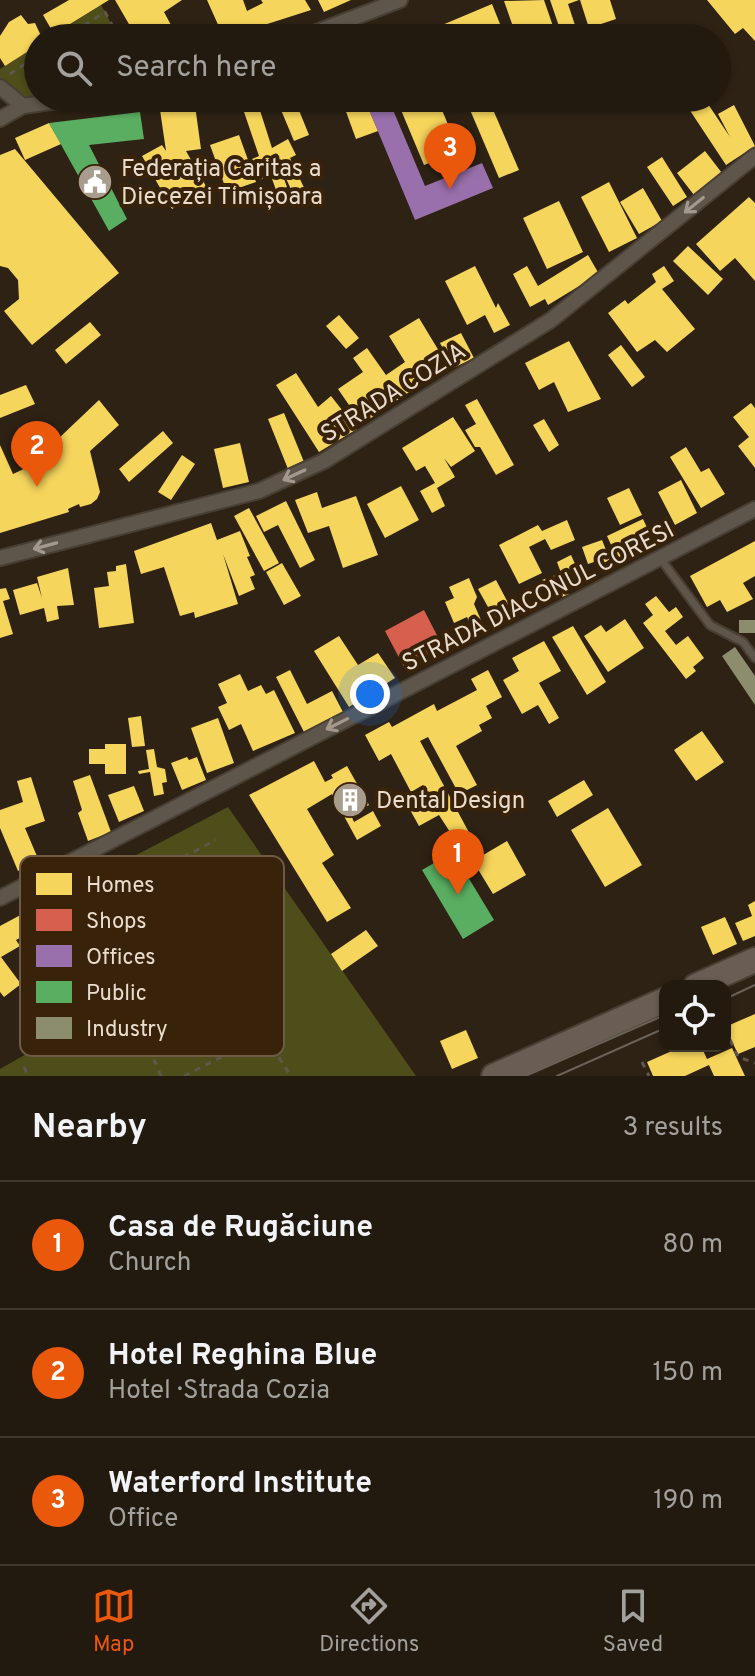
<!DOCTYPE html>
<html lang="en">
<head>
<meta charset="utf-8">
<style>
  body { margin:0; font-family:Overpass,sans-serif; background:#2e271d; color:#f1f3f6 }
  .controls { position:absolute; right:24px; bottom:24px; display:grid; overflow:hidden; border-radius:16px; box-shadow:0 2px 6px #0004 }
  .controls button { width:72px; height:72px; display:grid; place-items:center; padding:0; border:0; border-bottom:2px solid #3f382f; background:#221a0f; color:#f1f3f6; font:40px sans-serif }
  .you { position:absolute; left:370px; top:694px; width:28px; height:28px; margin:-20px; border:6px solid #fff; border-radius:50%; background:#1a73e8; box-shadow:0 0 0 12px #1a73e833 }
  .badge { display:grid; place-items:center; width:52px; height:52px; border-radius:50%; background:#ea580c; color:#fff; font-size:26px; font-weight:700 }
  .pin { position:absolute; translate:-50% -66px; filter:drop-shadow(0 2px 4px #0008) }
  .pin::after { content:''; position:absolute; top:42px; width:28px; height:24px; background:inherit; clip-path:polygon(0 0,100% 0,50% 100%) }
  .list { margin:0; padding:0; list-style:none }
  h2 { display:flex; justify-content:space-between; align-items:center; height:104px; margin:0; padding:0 32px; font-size:34px }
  h2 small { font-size:26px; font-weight:400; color:#a2a19e }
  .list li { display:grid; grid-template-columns:52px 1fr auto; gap:24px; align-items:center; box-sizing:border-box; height:128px; padding:0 32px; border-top:2px solid #3f382f }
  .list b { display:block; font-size:30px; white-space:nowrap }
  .list p { margin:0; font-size:26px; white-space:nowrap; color:#a2a19e }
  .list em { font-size:26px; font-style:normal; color:#a2a19e }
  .icon { flex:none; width:44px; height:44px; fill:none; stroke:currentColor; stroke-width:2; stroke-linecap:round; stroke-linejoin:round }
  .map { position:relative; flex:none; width:755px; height:1076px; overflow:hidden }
  .search { position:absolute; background:#221a0f; box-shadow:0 2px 6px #0004; left:24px; right:24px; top:24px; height:88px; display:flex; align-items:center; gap:20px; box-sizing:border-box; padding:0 28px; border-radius:44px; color:#a2a19e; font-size:30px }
  .sheet { height:488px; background:#221a0f }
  nav { display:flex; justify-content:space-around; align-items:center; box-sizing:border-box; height:112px; border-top:2px solid #3f382f; background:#221a0f; font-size:22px; color:#a2a19e }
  nav a { display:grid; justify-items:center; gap:4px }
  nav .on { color:#ea580c }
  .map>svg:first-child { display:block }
  .green { fill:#4e4e1a }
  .homes { fill:#f6d55c }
  .shops { fill:#d6604d }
  .offices { fill:#9970ab }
  .public { fill:#5aae61 }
  .industry { fill:#8c8c6e }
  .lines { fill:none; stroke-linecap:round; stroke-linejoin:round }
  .lane-casing { stroke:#483f34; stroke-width:11 }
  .street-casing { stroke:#483f34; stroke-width:18 }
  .primary-casing { stroke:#483f34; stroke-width:28 }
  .path { stroke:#5f574e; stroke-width:3; stroke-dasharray:6 6; stroke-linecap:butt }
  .lane { stroke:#5e554b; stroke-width:7 }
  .street { stroke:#5e554b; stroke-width:14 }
  .primary { stroke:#6a5d54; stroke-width:24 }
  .tram { stroke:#6a6259; stroke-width:2 }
  .oneway { stroke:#a4998c }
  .labels { text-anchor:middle; stroke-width:8; stroke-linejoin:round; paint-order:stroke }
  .poi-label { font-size:24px; fill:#eaddce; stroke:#38230a; text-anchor:start }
  .street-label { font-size:24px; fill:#eaddce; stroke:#38230a }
  .key { fill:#38230a; stroke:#6d5b45; stroke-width:2 }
  .key-label { font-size:22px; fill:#eaddce }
</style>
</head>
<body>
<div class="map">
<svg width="755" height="1076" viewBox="0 0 755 1076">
  <rect width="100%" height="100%" fill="#2e2214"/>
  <g class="green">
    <polygon points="101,5 119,38 49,38"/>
    <polygon points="38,45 38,98 23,106 0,87 0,69"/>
    <polygon points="228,807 416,1076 0,1076 0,1069 146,986 79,885"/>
  </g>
  <g class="homes">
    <polygon points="69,0 109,0 54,34 43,15"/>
    <polygon points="115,0 182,0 164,12 178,38 137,38"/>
    <polygon points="207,0 243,0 247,11 263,3 261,0 305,0 311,10 224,38"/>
    <polygon points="318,0 351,0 324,12"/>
    <polygon points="544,0 557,38 517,38 504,1"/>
    <polygon points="550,0 579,0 568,4 579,37 563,38"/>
    <polygon points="580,0 610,0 616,19 589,28"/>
    <polygon points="707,0 755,0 755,41 743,28 735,34"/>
    <polygon points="492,4 502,29 481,38 439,38 435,28"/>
    <polygon points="21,15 28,24 35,23 42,38 38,38 38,45 5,66 0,58 0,36 9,22"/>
    <polygon points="194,98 201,149 186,151 207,188 172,209 142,156 162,145 166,151 159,103"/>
    <polygon points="276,98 294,98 309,135 294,141"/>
    <polygon points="341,98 364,98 378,131 356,139"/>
    <polygon points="396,98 437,98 459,151 424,165"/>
    <polygon points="465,98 488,98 519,170 499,178"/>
    <polygon points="699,98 704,98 730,137 718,114 734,105 755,146 726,165 687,106"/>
    <polygon points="257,101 272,148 288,139 296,155 290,158 308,196 296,200 276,157 287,187 276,190 271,176 259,180 252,159 259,156 242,106"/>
    <polygon points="49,123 61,144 25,160 15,138"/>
    <polygon points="239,135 256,182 227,192 210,145"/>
    <polygon points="15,149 119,273 32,345 4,311 19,299 18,280 8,268 0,266 0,155"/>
    <polygon points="705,151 722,173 694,195 677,173"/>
    <polygon points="662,157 687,197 673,206 647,167"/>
    <polygon points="609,182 637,238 609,252 581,197"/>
    <polygon points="643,188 662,221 639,234 620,202"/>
    <polygon points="749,197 755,203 755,281 735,258 720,271 696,244"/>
    <polygon points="559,201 583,252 547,269 523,218"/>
    <polygon points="688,246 723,279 708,295 673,261"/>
    <polygon points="588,255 599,274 548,305 545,299 530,307 513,274 527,266 538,286"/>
    <polygon points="475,266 496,308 498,303 510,325 494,333 485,315 467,325 445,281"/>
    <polygon points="664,266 674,281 662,289 695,329 667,352 655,340 637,352 608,313 625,300 628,304 656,282 652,274"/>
    <polygon points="339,315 359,338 346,349 326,326"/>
    <polygon points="419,318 442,356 413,373 421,384 362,424 338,389 363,372 353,358 367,348 386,375 405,362 389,336"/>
    <polygon points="90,322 101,335 66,364 55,350"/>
    <polygon points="461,333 474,358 453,368 440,343"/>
    <polygon points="569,341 601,399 568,412 554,382 539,390 525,363"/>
    <polygon points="621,345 645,377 632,387 608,355"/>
    <polygon points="296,373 318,407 331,396 357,429 319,452 276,385"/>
    <polygon points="26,385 35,404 0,418 0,395"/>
    <polygon points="477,399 514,465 496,475 480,447 475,447 465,430 476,424 465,405"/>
    <polygon points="99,400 119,425 90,451 100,492 97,499 91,504 80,507 79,504 68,509 69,512 0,533 0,445 13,474 62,451 58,439"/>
    <polygon points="751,403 755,408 755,468 738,446 749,437 733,417"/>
    <polygon points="284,413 304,462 288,469 268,419"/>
    <polygon points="453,417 475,451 451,467 444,458 455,477 437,488 445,506 432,513 420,491 435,483 425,466 416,471 402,448"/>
    <polygon points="544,419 559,445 549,452 533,425"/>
    <polygon points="163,431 173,443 129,482 119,469"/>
    <polygon points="240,443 249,482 223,488 214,449"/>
    <polygon points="686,447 701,472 709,468 725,494 701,508 670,457"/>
    <polygon points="182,455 195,464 171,500 158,492"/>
    <polygon points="681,480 697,513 675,525 658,492"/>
    <polygon points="401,486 419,520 385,538 367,504"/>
    <polygon points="629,488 642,515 620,525 607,498"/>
    <polygon points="317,492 322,508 356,496 378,555 343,568 329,526 308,533 295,500"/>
    <polygon points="286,501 315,560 300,568 278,525 264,532 256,516"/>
    <polygon points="249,508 279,563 264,571 234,516"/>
    <polygon points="643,519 655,545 619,562 607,536"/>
    <polygon points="567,520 575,540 551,550 545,539 529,547 542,573 519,584 499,545 538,525 542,531"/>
    <polygon points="211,523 217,540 240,531 250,556 247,557 255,575 250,577 255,589 239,596 223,554 238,604 195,618 194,612 180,616 164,567 141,574 134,551"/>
    <polygon points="602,540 610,560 601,564 600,560 588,564 582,547"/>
    <polygon points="755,541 755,576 743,583 753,599 727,612 720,600 707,607 690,576"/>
    <polygon points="571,555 581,577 568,588 563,577 569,594 562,597 557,593 548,596 542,580 561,573 557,562"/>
    <polygon points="282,563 301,596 284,605 266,572"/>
    <polygon points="126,564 134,623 99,628 94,588 109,586 107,572 116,571 116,566"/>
    <polygon points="68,568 74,605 57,606 59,619 47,622 44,608 20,615 13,590 37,583 42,598 37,577"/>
    <polygon points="469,578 477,597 474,604 484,627 473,631 467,617 454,623 445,602 454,598 449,587"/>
    <polygon points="496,580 515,616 498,625 478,589"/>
    <polygon points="6,588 10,599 3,601 13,634 0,638 0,589"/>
    <polygon points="656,596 669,612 676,607 683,617 665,631 676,645 688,636 704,658 693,667 696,671 686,679 643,623 653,615 645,604"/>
    <polygon points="625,619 644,648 608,672 584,636 601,625 606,632"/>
    <polygon points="573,626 606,682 587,695 552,637"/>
    <polygon points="339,636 358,665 378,653 395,678 349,707 314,651"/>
    <polygon points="544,641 561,671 539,683 559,718 549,724 538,705 522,714 503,680 519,671 512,658"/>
    <polygon points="290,670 307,704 332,691 343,712 304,732 276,677"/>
    <polygon points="488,670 502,697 486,706 492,718 479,725 482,731 456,746 477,785 459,794 428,737 420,741 473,840 459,846 439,815 419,826 404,799 425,788 423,785 411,792 391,754 379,761 365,735 389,722 392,727 434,704 437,711 477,690 471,679"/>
    <polygon points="240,674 248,691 261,685 266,694 274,690 295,733 253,751 241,724 229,730 218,707 227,703 218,684"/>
    <polygon points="141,716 145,746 132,747 128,718"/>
    <polygon points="218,718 234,763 207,773 191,728"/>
    <polygon points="702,731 724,762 696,781 674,750"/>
    <polygon points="105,744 126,744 126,774 105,774 105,764 89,764 89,749 105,749"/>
    <polygon points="154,749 157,767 165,769 167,782 162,783 164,794 154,796 150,772 139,774 138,771 149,769 146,750"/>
    <polygon points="187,757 189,760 197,757 206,780 182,790 171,763"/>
    <polygon points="314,761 325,782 333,778 331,775 347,766 369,805 351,815 354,822 373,811 381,826 357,840 332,794 307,809 334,855 322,863 351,908 327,922 249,795"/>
    <polygon points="90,775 111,832 88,841 78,813 82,810 73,781"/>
    <polygon points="31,777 45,821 25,828 39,861 18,871 0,828 0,810 23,802 17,781"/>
    <polygon points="584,780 593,795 557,817 548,801"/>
    <polygon points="134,786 144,811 119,822 108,795"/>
    <polygon points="608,808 642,865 605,887 571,830"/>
    <polygon points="507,841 526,875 493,894 473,861"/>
    <polygon points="54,897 75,928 51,941 72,970 53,983 40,966 45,961 25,935 16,940 20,946 1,957 21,984 4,997 0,992 0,926"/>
    <polygon points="755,901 755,936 743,941 735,923 752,916 748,905"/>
    <polygon points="725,917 737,944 713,955 701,927"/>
    <polygon points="366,930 378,946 342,971 331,954"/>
    <polygon points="755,1014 755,1047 738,1054 725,1027"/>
    <polygon points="466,1030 478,1058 452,1069 440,1041"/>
    <polygon points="683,1046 701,1046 707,1059 732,1048 745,1076 714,1076 709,1065 685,1076 653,1076 647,1062"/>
  </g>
  <polygon class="shops" points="424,610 443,647 404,667 385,631"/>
  <polygon class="offices" points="364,98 388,98 425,186 482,163 493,188 415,220"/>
  <g class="public">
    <polygon points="140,112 144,139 89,145 127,219 109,231 49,123"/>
    <polygon points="453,852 494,920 463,939 422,870"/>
  </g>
  <g class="industry">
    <rect x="739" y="620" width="16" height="13"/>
    <polygon points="735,647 755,676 755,705 722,656"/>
  </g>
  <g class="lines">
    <g class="lane-casing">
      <polyline id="lane" points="660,558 710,625 743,642 755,658"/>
    </g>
    <g class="street-casing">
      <g id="street">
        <polyline points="301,38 400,0"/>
        <polyline points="0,87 23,106"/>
        <polyline points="0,119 23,106 78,98"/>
        <polyline points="0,558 259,491 324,461 551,320 755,156"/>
        <polyline points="0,898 755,509"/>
      </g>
    </g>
    <g class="primary-casing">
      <g id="primary">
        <polyline points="696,986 755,960"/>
        <polyline points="494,1076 665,1000"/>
      </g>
    </g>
    <g class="path">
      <polyline points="64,38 105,12 119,38"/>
      <polyline points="10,74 38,55"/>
      <polyline points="131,885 238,1049"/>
      <polyline points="213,957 291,1076"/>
      <polyline points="725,1029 738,1057 755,1063"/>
      <polyline points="642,1062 649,1076"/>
      <polyline points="24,1067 28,1076"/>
      <polyline points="161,1076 135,1015 166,998 101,900 216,840"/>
      <polyline points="184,1076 263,1036"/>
    </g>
    <use href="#lane" class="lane"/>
    <use href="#street" class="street"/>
    <use href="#primary" class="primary"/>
    <g class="tram">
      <polyline points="725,999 755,985"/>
      <polyline points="525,1076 665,1015"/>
      <polyline points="557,1076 665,1028"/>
    </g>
  </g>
  <defs><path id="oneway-shaft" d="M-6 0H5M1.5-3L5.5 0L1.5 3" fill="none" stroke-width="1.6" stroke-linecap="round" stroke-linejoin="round" transform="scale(2)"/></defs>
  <g class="oneway">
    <use href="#oneway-shaft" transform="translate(694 205) rotate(141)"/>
    <use href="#oneway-shaft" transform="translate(294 475) rotate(155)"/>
    <use href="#oneway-shaft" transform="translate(45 546) rotate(165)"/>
    <use href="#oneway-shaft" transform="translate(337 724) rotate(153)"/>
  </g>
  <defs>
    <g id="civic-disc" transform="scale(1.8)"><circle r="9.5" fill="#a89c8d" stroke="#38230a"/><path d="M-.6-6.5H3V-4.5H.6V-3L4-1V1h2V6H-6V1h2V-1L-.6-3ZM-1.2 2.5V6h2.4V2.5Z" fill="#fff"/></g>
    <g id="building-disc" transform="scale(1.8)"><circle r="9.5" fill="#a89c8d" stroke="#38230a"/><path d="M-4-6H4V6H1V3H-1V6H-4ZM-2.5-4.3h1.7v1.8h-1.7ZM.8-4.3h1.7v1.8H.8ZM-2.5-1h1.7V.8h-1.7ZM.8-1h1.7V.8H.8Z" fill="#fff"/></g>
  </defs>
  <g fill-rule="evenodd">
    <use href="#civic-disc" x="95" y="182"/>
    <use href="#building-disc" x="350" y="800"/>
  </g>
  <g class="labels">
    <g class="poi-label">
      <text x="121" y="176">Federația Caritas a<tspan x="121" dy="28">Diecezei Timișoara</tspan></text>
      <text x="376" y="808">Dental Design</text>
    </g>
    <g class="street-label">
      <text transform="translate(393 392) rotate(-32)" y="8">STRADA COZIA</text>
      <text transform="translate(538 596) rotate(-27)" y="8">STRADA DIACONUL CORESI</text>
    </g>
  </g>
  <rect x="20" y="856" width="264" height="200" rx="12" class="key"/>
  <rect x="36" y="873" width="36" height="22" fill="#f6d55c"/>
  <rect x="36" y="909" width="36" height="22" fill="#d6604d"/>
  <rect x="36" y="945" width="36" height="22" fill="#9970ab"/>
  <rect x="36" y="981" width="36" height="22" fill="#5aae61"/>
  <rect x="36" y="1017" width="36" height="22" fill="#8c8c6e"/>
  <g class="key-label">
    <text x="86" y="892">Homes</text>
    <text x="86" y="928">Shops</text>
    <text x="86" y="964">Offices</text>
    <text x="86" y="1000">Public</text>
    <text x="86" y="1036">Industry</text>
  </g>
</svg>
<div class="controls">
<button><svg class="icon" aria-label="locate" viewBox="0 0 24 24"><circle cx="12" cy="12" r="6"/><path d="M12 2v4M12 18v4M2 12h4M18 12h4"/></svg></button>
</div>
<div class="you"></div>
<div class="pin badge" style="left:458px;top:895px">1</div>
<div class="pin badge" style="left:37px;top:487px">2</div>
<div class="pin badge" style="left:450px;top:189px">3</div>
<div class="search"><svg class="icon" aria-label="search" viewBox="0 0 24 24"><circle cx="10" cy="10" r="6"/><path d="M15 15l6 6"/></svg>Search here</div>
</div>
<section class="sheet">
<h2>Nearby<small>3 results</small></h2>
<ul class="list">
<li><span class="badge">1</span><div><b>Casa de Rugăciune</b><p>Church</p></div><em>80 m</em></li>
<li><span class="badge">2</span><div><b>Hotel Reghina Blue</b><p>Hotel · Strada Cozia</p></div><em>150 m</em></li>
<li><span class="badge">3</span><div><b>Waterford Institute</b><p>Office</p></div><em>190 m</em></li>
</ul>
</section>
<nav>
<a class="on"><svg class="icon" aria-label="map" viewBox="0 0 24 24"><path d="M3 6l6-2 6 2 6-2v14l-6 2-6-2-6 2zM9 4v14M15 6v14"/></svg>Map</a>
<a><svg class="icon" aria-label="directions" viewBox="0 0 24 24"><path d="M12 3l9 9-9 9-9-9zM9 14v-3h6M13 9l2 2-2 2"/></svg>Directions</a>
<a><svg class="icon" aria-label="saved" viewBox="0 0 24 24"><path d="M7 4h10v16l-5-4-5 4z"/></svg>Saved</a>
</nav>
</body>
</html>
